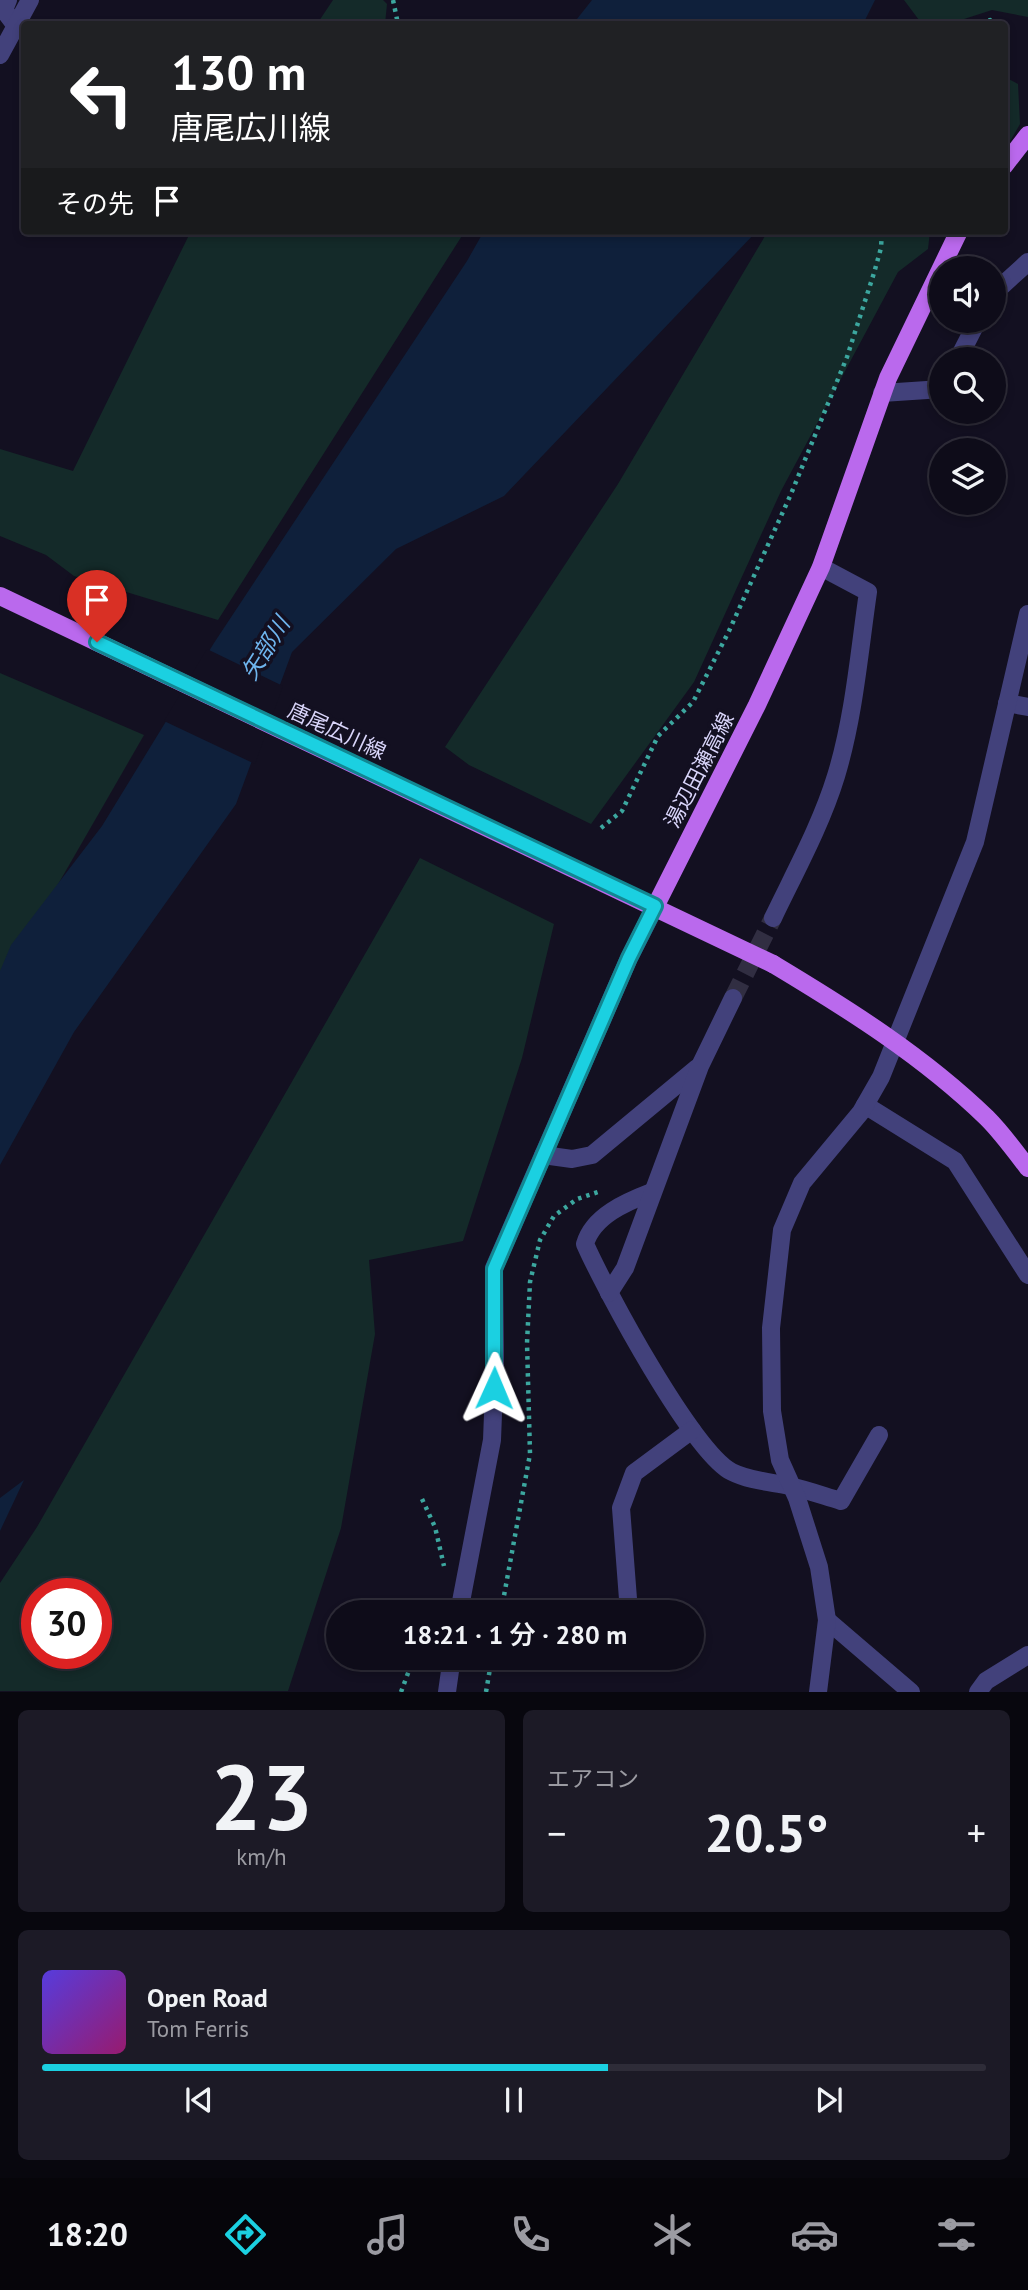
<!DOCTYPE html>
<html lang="ja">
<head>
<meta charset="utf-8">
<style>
  :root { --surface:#0e0c19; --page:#1c1a26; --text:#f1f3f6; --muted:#9b9ba2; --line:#2e2c38; --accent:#1bd0e1 }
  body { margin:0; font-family:"PT Sans","Noto Sans JP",sans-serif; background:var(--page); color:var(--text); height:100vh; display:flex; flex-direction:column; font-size:26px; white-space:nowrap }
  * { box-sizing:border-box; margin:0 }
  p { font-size:23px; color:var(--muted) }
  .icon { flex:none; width:38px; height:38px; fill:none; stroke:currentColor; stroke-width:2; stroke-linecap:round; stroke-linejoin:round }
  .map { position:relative; height:1692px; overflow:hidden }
  .drawer { display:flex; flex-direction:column; gap:18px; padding:18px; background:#08070e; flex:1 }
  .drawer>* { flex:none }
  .top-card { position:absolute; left:21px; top:21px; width:987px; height:214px; border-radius:7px; box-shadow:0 4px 10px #0003,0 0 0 2px var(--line); background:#202124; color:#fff; overflow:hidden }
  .buttons { position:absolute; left:929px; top:256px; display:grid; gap:14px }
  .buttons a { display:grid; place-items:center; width:77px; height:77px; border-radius:50%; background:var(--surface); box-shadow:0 4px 10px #0003,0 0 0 2px var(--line); font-size:35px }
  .speed { position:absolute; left:21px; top:1578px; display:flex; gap:14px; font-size:35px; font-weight:700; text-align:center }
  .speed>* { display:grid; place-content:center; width:91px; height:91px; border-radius:50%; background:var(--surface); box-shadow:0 4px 10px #0003,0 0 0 2px var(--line); line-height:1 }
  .speed .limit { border:10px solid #d22; background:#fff; color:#111 }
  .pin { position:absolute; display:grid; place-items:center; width:60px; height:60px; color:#fff; margin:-72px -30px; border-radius:50% 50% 50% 0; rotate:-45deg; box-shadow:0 0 7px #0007 }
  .pin .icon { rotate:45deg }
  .me { position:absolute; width:77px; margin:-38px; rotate:1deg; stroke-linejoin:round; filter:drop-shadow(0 0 5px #0008) }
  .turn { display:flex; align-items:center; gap:24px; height:147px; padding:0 35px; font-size:32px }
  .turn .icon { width:91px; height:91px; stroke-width:2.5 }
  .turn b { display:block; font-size:49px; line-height:60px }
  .then { display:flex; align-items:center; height:66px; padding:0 35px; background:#0003; gap:14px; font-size:26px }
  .big { font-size:52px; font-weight:600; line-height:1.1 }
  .drawer .tile { flex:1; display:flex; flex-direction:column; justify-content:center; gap:10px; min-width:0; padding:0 24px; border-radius:10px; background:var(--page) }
  .drawer .dial { align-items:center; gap:0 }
  .dial b { font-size:91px; line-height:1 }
  .song { display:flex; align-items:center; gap:21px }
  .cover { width:84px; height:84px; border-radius:10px; background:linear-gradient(135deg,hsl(250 70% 55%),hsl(320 70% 35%)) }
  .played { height:7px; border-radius:4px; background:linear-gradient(90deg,var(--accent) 60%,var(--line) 60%) }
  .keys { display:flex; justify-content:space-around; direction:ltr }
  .heat { display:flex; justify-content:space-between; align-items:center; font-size:38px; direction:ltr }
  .drawer .tiles { flex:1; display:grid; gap:18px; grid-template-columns:1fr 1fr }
  .tile:last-child { grid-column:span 2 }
  .trip { position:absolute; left:326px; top:1600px; width:378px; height:70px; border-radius:35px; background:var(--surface); box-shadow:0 4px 10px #0003,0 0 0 2px var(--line); font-weight:600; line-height:70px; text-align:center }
  .menu { display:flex; height:112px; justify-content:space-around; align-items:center; background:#06050a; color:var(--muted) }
  .menu .icon { width:49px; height:49px }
  .menu .current { color:var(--accent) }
  .menu b { font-size:32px; color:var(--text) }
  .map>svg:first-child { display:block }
  .green { fill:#142a29; fill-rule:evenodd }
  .water { fill:#0f203b }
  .pier { fill:#131021 }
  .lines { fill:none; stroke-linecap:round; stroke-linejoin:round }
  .minor-tunnel { stroke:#312e42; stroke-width:18; stroke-dasharray:18 9; stroke-linecap:butt }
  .path { stroke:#3ca79f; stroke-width:4.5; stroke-dasharray:3.5 5; stroke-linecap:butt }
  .minor { stroke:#42417b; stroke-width:18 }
  .major { stroke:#ba69ed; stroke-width:18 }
  .major-bridge { stroke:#ba69ed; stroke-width:18 }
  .route-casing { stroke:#128792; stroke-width:18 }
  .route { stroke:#1bd0e1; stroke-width:12 }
  .labels { text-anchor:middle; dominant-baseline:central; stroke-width:7; stroke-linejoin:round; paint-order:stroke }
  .street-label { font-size:21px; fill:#d9d5fa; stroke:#131021 }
  .water-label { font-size:23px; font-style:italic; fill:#6fb5ee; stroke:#131021 }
</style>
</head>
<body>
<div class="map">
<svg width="1028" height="1692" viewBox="0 0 1028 1692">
  <rect width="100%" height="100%" fill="#131021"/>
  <g class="green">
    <polygon points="333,0 383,0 387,4 385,24 317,24"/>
    <polygon points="904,0 1028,0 1028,17 992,10 961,20 919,20"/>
    <polygon points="1005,77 1018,84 1020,124 1005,150"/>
    <polygon points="191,231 465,231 218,620 74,576 46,555 0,536 0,449 73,471"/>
    <polygon points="768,231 930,231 928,249 898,272 781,491 694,682 591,824 469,765 445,747 618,484"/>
    <polygon points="0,673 144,735 0,985"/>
    <path d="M 420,858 L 554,924 L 522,1058 L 463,1241 L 369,1260 L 375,1334 L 341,1528 L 288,1691 L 0,1691 L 0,1583 L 37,1527 ZM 96,1594 L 96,1654 L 37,1654 L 37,1594 Z"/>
  </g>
  <g class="water">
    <polygon points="592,0 875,0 863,24 573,24"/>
    <polygon points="484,231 757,231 504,496 396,549 292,652 236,804 74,1032 0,1165 0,971 11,945 102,826 214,643 467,261"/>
    <polygon points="24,1480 0,1531 0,1532 0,1498"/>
  </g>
  <polygon class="pier" points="207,649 283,686 255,764 164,721"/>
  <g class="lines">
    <polyline class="minor-tunnel" points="733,998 773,918"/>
    <g class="path">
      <polyline points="393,0 398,24"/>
      <polyline points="981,24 990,20 992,24"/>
      <polyline points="601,828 622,811 658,736 693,702 729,631 791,494 847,357 874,273 881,248 882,231"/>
      <polyline points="422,1499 435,1527 444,1566"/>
      <polyline points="501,1612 530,1454 527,1343 530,1282 540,1240 554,1216 577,1199 598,1192"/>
      <polyline points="401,1692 414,1657"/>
      <polyline points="486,1692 492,1657"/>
    </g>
    <g class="minor">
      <polyline points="8,0 4,10 16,26"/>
      <polyline points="0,55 30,0"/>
      <polyline points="994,293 1028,262"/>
      <polyline points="958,359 978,320"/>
      <polyline points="882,393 942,389"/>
      <polyline points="1007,703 1028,707"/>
      <path d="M 773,918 C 795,872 821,825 836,776 C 854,717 859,654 868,592 L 821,567"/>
      <polyline points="865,1105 955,1161 1028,1275"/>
      <polyline points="543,1155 572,1159 592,1155 697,1068"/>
      <path d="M 652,1192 C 626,1202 593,1216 585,1244 C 605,1289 693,1453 732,1472 C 750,1481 771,1482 790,1486 C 807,1490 824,1496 841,1501 L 879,1435"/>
      <polyline points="609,1293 625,1268 700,1066 733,998"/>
      <polyline points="459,1612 492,1440 495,1362 494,1268 629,958 655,907"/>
      <polyline points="629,1612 621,1508 634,1473 692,1430"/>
      <polyline points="827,1620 911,1692"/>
      <polyline points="633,1657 633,1662"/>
      <polyline points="447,1692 452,1657"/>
      <polyline points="818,1692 827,1620 819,1567 797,1498 780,1460 772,1411 771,1328 782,1230 802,1183 861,1112 881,1077 975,842 1028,614"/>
      <polyline points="978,1692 986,1681 1028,1655"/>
    </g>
    <g class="major">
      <polyline points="1004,166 1028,135"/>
      <polyline points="0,596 773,964"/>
      <polyline points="655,907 757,705 821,567 888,378 959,231"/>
    </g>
    <path class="major-bridge" d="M 773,964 C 848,1009 923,1056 987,1118 C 1002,1133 1015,1151 1028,1168"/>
  </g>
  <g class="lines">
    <g class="route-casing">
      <polyline id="route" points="97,642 655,906 629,958 494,1269 494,1388"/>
    </g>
    <use href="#route" class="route"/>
  </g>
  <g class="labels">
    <g class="street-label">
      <text transform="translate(337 731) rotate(25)">唐尾広川線</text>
      <text transform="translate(699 770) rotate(-63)">湯辺田瀬高線</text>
    </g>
    <g class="water-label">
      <text transform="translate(265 648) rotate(-58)">矢部川</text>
    </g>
  </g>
</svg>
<div class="buttons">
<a><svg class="icon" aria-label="sound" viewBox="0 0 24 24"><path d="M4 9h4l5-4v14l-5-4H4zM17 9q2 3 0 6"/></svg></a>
<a><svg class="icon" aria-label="search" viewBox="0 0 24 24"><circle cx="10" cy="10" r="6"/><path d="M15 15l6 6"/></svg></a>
<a><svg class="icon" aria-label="layers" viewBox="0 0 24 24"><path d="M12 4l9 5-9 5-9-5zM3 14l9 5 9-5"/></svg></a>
</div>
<div class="speed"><div class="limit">30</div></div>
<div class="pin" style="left:97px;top:642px;background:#d93025"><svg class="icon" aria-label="arrive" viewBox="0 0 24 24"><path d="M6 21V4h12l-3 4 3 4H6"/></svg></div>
<svg class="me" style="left:494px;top:1388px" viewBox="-20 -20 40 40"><path d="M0-17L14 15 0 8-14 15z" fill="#1bd0e1" stroke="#fff" stroke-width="4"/></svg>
<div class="trip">18:21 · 1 分 · 280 m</div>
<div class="top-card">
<div class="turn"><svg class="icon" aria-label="left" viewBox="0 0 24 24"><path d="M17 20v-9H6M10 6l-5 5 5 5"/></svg><div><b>130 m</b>唐尾広川線</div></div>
<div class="then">その先<svg class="icon" aria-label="arrive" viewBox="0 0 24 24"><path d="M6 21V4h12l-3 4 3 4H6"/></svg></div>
</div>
</div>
<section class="drawer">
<div class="tiles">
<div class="tile dial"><b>23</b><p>km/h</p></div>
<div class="tile"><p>エアコン</p>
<div class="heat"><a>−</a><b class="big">20.5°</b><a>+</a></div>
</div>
<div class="tile">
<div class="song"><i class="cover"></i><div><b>Open Road</b><p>Tom Ferris</p></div></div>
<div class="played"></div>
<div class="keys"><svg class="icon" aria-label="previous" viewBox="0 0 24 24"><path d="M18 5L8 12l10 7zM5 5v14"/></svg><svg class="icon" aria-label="pause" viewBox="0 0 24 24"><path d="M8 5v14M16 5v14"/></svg><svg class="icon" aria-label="next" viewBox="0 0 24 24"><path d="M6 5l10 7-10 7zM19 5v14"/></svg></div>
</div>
</div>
</section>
<nav class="menu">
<b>18:20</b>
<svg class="icon current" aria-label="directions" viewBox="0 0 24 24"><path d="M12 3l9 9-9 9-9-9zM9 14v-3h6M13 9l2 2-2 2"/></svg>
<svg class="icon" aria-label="music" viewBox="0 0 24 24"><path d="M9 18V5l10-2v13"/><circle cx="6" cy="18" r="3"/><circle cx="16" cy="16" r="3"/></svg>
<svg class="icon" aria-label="phone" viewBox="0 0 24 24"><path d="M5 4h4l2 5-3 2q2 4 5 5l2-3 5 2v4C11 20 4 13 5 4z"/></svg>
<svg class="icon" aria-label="climate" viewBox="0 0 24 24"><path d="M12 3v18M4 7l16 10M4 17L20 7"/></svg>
<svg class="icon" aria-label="car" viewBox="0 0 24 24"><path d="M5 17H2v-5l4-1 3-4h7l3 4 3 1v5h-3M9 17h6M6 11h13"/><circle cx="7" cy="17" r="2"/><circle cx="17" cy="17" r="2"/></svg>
<svg class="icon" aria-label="filters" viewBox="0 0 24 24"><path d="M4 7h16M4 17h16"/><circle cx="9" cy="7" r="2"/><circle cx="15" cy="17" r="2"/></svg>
</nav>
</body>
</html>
